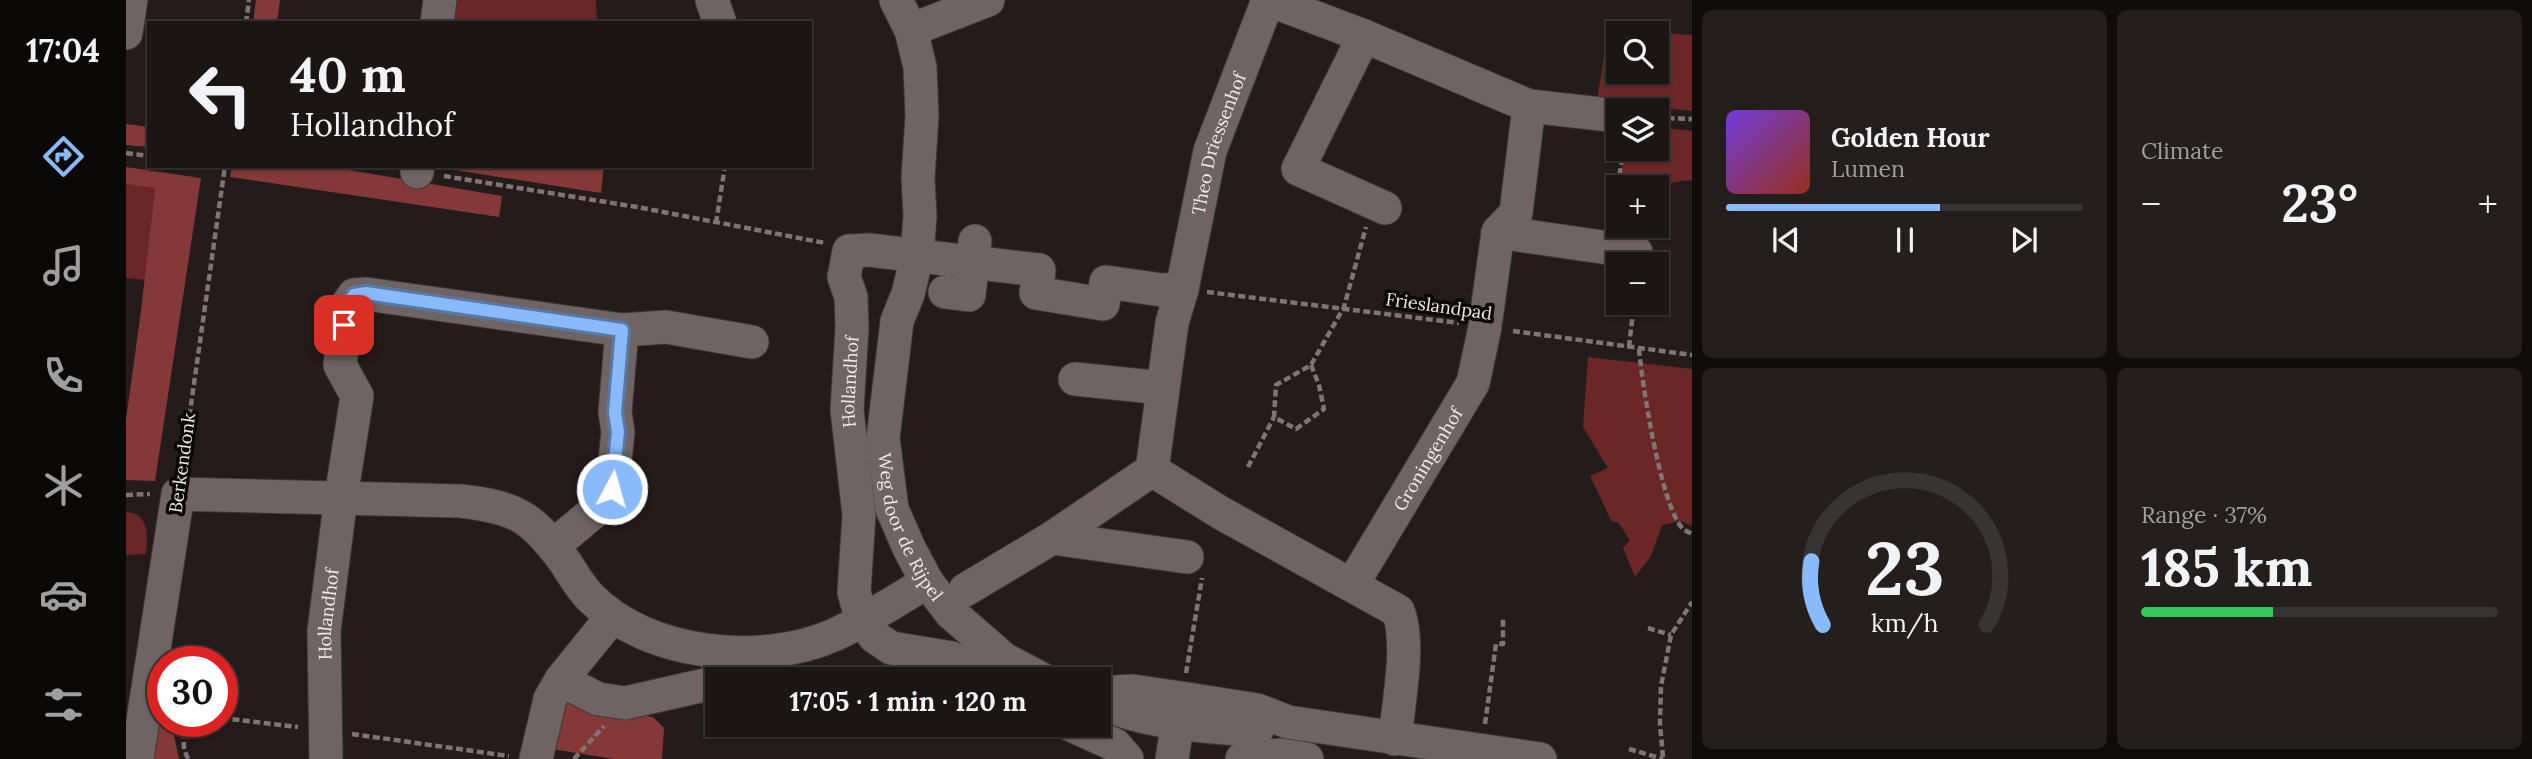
<!DOCTYPE html>
<html lang="en">
<head>
<meta charset="utf-8">
<style>
  :root { --surface:#1b1514; --page:#241e1d; --text:#f1f3f6; --muted:#a09fa0; --line:#393434; --accent:#88bafc }
  body { margin:0; font-family:Lora,serif; background:var(--page); color:var(--text); height:100vh; display:flex; flex-direction:column; font-size:26px; white-space:nowrap }
  * { box-sizing:border-box; margin:0 }
  p { font-size:23px; color:var(--muted) }
  .icon { flex:none; width:38px; height:38px; fill:none; stroke:currentColor; stroke-width:2; stroke-linecap:round; stroke-linejoin:round }
  .map { position:relative; flex:1; overflow:hidden }
  .details { display:flex; flex-direction:column; gap:10px; padding:10px; background:#0f0c0b; width:840px }
  .details>* { flex:none }
  .hud { position:absolute; left:21px; top:21px; width:665px; height:147px; border-radius:0px; box-shadow:0 2px 5px #0004,0 0 0 2px var(--line); background:#1b1514; color:var(--text); overflow:hidden }
  .fabs { position:absolute; left:1480px; top:21px; display:grid; gap:14px }
  .fabs a { display:grid; place-items:center; width:63px; height:63px; border-radius:0px; background:var(--surface); box-shadow:0 2px 5px #0004,0 0 0 2px var(--line); font-size:35px }
  .speed { position:absolute; left:21px; top:646px; display:flex; gap:14px; font-size:35px; font-weight:700; text-align:center }
  .speed>* { display:grid; place-content:center; width:91px; height:91px; border-radius:50%; background:var(--surface); box-shadow:0 2px 5px #0004,0 0 0 2px var(--line); line-height:1 }
  .speed .limit { border:10px solid #d22; background:#fff; color:#111 }
  .pin { position:absolute; display:grid; place-items:center; width:60px; height:60px; color:#fff; margin:-30px; border-radius:14px; box-shadow:0 4px 10px #0006 }
  .me { position:absolute; width:77px; margin:-38px; rotate:6deg; stroke-linejoin:round; filter:drop-shadow(0 0 5px #0008) }
  .turn { display:flex; align-items:center; gap:24px; height:147px; padding:0 28px; font-size:32px }
  .turn .icon { width:91px; height:91px; stroke-width:2.5 }
  .turn b { display:block; font-size:49px; line-height:60px }
  .big { font-size:52px; font-weight:700; line-height:1.1 }
  .details .card { flex:1; display:flex; flex-direction:column; justify-content:center; gap:10px; min-width:0; padding:0 24px; border-radius:10px; background:var(--page) }
  .details .dial { align-items:center; gap:0 }
  .dial svg { height:182px; overflow:visible; fill:none; stroke:var(--line); stroke-width:7; stroke-linecap:round; text-anchor:middle }
  .dial text { fill:var(--text); stroke:none }
  .song { display:flex; align-items:center; gap:21px }
  .cover { width:84px; height:84px; border-radius:10px; background:linear-gradient(135deg,hsl(260 70% 55%),hsl(10 70% 35%)) }
  .played { height:7px; border-radius:4px; background:linear-gradient(90deg,var(--accent) 60%,var(--line) 60%) }
  .keys { display:flex; justify-content:space-around; direction:ltr }
  .heat { display:flex; justify-content:space-between; align-items:center; font-size:38px; direction:ltr }
  .charge { height:10px; border-radius:5px; background:linear-gradient(90deg,#34c759 37%,var(--line) 0) }
  .details .tiles { flex:1; display:grid; gap:10px; grid-template-columns:repeat(2,1fr) }
  .trip { position:absolute; left:579px; top:667px; width:406px; height:70px; border-radius:0px; background:var(--surface); box-shadow:0 2px 5px #0004,0 0 0 2px var(--line); font-weight:700; line-height:70px; text-align:center }
  main { display:flex; flex:1; min-height:0 }
  .menu { display:flex; flex-direction:column; width:126px; justify-content:space-around; align-items:center; background:#0b0808; color:var(--muted) }
  .menu .icon { width:49px; height:49px }
  .menu .on { color:var(--accent) }
  .menu b { font-size:32px; color:var(--text) }
  .map>svg:first-child { display:block }
  .green { fill:#6b2626 }
  .forest { fill:#843938 }
  .lines { fill:none; stroke-linecap:round; stroke-linejoin:round }
  .minor-casing { stroke:#3f3838; stroke-width:35 }
  .path { stroke:#7d7675; stroke-width:4.5; stroke-dasharray:7 3.5; stroke-linecap:butt }
  .minor { stroke:#6f6463; stroke-width:33 }
  .route-casing { stroke:#5879a4; stroke-width:18 }
  .route { stroke:#88bafc; stroke-width:12 }
  .labels { text-anchor:middle; dominant-baseline:central; stroke-width:7; stroke-linejoin:round; paint-order:stroke }
  .street-label { font-size:18px; fill:#efe9e8; stroke:#0b0707 }
</style>
</head>
<body>
<main>
<nav class="menu">
<b>17:04</b>
<svg class="icon on" aria-label="directions" viewBox="0 0 24 24"><path d="M12 3l9 9-9 9-9-9zM9 14v-3h6M13 9l2 2-2 2"/></svg>
<svg class="icon" aria-label="music" viewBox="0 0 24 24"><path d="M9 18V5l10-2v13"/><circle cx="6" cy="18" r="3"/><circle cx="16" cy="16" r="3"/></svg>
<svg class="icon" aria-label="phone" viewBox="0 0 24 24"><path d="M5 4h4l2 5-3 2q2 4 5 5l2-3 5 2v4C11 20 4 13 5 4z"/></svg>
<svg class="icon" aria-label="climate" viewBox="0 0 24 24"><path d="M12 3v18M4 7l16 10M4 17L20 7"/></svg>
<svg class="icon" aria-label="car" viewBox="0 0 24 24"><path d="M5 17H2v-5l4-1 3-4h7l3 4 3 1v5h-3M9 17h6M6 11h13"/><circle cx="7" cy="17" r="2"/><circle cx="17" cy="17" r="2"/></svg>
<svg class="icon" aria-label="filters" viewBox="0 0 24 24"><path d="M4 7h16M4 17h16"/><circle cx="9" cy="7" r="2"/><circle cx="15" cy="17" r="2"/></svg>
</nav>
<div class="map">
<svg width="1566" height="759" viewBox="0 0 1566 759">
  <rect width="100%" height="100%" fill="#241c1b"/>
  <g class="green">
    <polygon points="317,0 470,0 471,23 326,23"/>
    <polygon points="1535,33 1566,35 1566,111 1471,101 1479,48 1493,50 1493,72 1531,72"/>
    <path d="M 1531,127 L 1566,131 L 1566,181 C 1554,179 1544,185 1532,185 C 1518,186 1507,179 1495,173 L 1497,149 L 1531,149 Z"/>
    <polygon points="0,184 29,187 19,280 0,278"/>
    <polygon points="1462,357 1566,369 1566,526 1555,521 1536,525 1525,556 1509,577 1497,548 1504,540 1492,522 1486,522 1464,476 1482,468 1457,427"/>
    <path d="M 0,512 C 23,513 22,536 20,554 L 0,555 Z"/>
  </g>
  <g class="forest">
    <polygon points="130,0 154,0 151,23 127,23"/>
    <polygon points="0,124 23,127 23,147 0,145"/>
    <polygon points="106,166 199,166 376,196 373,217 104,177"/>
    <polygon points="304,166 478,166 475,193"/>
    <polygon points="0,167 75,178 29,481 0,480 0,420 15,311 29,188 0,184"/>
    <polygon points="434,699 527,717 538,728 536,759 488,759 419,748"/>
    <polygon points="35,717 37,721 45,721 53,759 22,759 25,740"/>
  </g>
  <g class="lines">
    <g class="minor-casing">
      <g id="minor">
        <polyline points="586,0 594,23"/>
        <path id="s1" d="M 770,0 L 785,30 L 794,67 L 796,116 L 792,178 L 794,216 L 791,256 L 782,294 L 771,321 L 757,438 L 766,509 L 783,548 L 801,582 L 825,613 L 878,659 L 916,679"/>
        <polyline points="1143,0 1238,36 1403,106 1493,116"/>
        <polyline points="311,23 314,0"/>
        <polyline points="785,30 862,0"/>
        <polyline points="0,33 5,0"/>
        <polyline points="1238,36 1172,169 1259,208"/>
        <polyline points="1403,106 1390,213 1372,232 1510,252"/>
        <polyline points="291,172 292,166"/>
        <polyline points="819,292 843,295 849,241"/>
        <polyline points="1360,319 1372,232"/>
        <polyline points="496,330 540,327 626,342"/>
        <polyline points="949,379 1037,388"/>
        <path d="M 1026,470 L 1095,513 L 1272,611 C 1285,642 1272,705 1269,739"/>
        <polyline points="926,538 1061,557"/>
        <path id="s2" d="M 1226,585 L 1347,383 L 1359,327"/>
        <path id="s3" d="M 839,590 L 926,538 L 1026,470 L 1046,323 L 1056,289 L 1084,151 L 1142,0"/>
        <path id="s4" d="M 854,679 L 826,658 L 765,648 L 749,637 L 736,621 L 728,592 L 733,515 L 721,410 L 726,328 L 725,297 L 718,277 L 723,251 L 743,250 L 913,270 L 910,293 L 977,304 L 980,282 L 1036,290 L 1056,289"/>
        <polyline points="435,680 472,699 499,703 592,682"/>
        <polyline points="973,693 1006,691 1055,698 1131,710 1162,722 1414,759"/>
        <path d="M 973,701 C 1010,722 1087,728 1131,730"/>
        <polyline points="943,724 989,745 1001,759"/>
        <path d="M 11,759 L 52,494 L 334,501 C 389,507 406,516 439,562 C 447,574 454,587 464,597 C 521,656 635,667 708,635 C 741,620 771,600 801,582"/>
        <path id="s5" d="M 200,759 L 198,631 L 215,497 L 231,396 L 214,365 L 221,305 L 228,295 L 240,294 L 496,330 L 489,412 L 492,432 L 486,489 L 476,505 L 427,546"/>
        <polyline points="410,759 424,699 435,680 486,617"/>
        <polyline points="1046,759 1055,701"/>
        <polyline points="1116,759 1155,755 1181,759"/>
      </g>
    </g>
    <g class="path">
      <polyline points="120,23 123,0"/>
      <polyline points="1531,118 1566,119"/>
      <polyline points="0,153 23,156"/>
      <polyline points="250,166 265,168"/>
      <polyline points="318,176 511,207 699,243"/>
      <polyline points="1493,194 1491,194 1497,149"/>
      <polyline points="590,223 599,166"/>
      <polyline points="1081,292 1333,323"/>
      <polyline points="1387,331 1566,355"/>
      <polyline points="1503,347 1508,303"/>
      <path d="M 1513,349 C 1516,383 1535,507 1557,529 C 1559,531 1563,532 1566,534"/>
      <polyline points="1185,365 1193,385 1198,409 1170,429 1148,417 1150,385 1185,365 1218,307 1240,227"/>
      <polyline points="1122,467 1148,417"/>
      <polyline points="56,468 99,166"/>
      <polyline points="0,495 24,494"/>
      <polyline points="1522,628 1545,635"/>
      <polyline points="1060,673 1076,578"/>
      <polyline points="96,718 172,727"/>
      <polyline points="57,721 58,749 62,759"/>
      <polyline points="1359,724 1370,644 1377,644 1377,617"/>
      <polyline points="226,734 383,756"/>
      <polyline points="1503,749 1537,759"/>
      <polyline points="1537,757 1534,724 1535,686 1545,635 1566,602"/>
      <polyline points="448,759 478,726"/>
    </g>
    <use href="#minor" class="minor"/>
  </g>
  <g class="lines">
    <g class="route-casing">
      <polyline id="route" points="218,325 221,305 228,295 240,293 496,330 489,412 492,432 486,489"/>
    </g>
    <use href="#route" class="route"/>
  </g>
  <g class="labels">
    <g class="street-label">
      <text stroke="none"><textPath href="#s3" startOffset="556">Theo Driessenhof</textPath></text>
      <text transform="translate(1313 306) rotate(8)">Frieslandpad</text>
      <text stroke="none"><textPath href="#s4" startOffset="378">Hollandhof</textPath></text>
      <text stroke="none"><textPath href="#s2" startOffset="147">Groningenhof</textPath></text>
      <text transform="translate(56 463) rotate(-82)">Berkendonk</text>
      <text stroke="none"><textPath href="#s1" startOffset="541">Weg door de Rijpel</textPath></text>
      <text stroke="none"><textPath href="#s5" startOffset="145">Hollandhof</textPath></text>
    </g>
  </g>
</svg>
<div class="fabs">
<a><svg class="icon" aria-label="search" viewBox="0 0 24 24"><circle cx="10" cy="10" r="6"/><path d="M15 15l6 6"/></svg></a>
<a><svg class="icon" aria-label="layers" viewBox="0 0 24 24"><path d="M12 4l9 5-9 5-9-5zM3 14l9 5 9-5"/></svg></a>
<a>+</a>
<a>−</a>
</div>
<div class="speed"><div class="limit">30</div></div>
<div class="pin" style="left:218px;top:325px;background:#d93025"><svg class="icon" aria-label="arrive" viewBox="0 0 24 24"><path d="M6 21V4h12l-3 4 3 4H6"/></svg></div>
<svg class="me" style="left:486px;top:489px" viewBox="-20 -20 40 40"><circle r="17" fill="#88bafc" stroke="#fff" stroke-width="3"/><path d="M0-11L8 9 0 5-8 9z" fill="#fff"/></svg>
<div class="trip">17:05 · 1 min · 120 m</div>
<div class="hud">
<div class="turn"><svg class="icon" aria-label="left" viewBox="0 0 24 24"><path d="M17 20v-9H6M10 6l-5 5 5 5"/></svg><div><b>40 m</b>Hollandhof</div></div>
</div>
</div>
<section class="details">
<div class="tiles">
<div class="card">
<div class="song"><i class="cover"></i><div><b>Golden Hour</b><p>Lumen</p></div></div>
<div class="played"></div>
<div class="keys"><svg class="icon" aria-label="previous" viewBox="0 0 24 24"><path d="M18 5L8 12l10 7zM5 5v14"/></svg><svg class="icon" aria-label="pause" viewBox="0 0 24 24"><path d="M8 5v14M16 5v14"/></svg><svg class="icon" aria-label="next" viewBox="0 0 24 24"><path d="M6 5l10 7-10 7zM19 5v14"/></svg></div>
</div>
<div class="card"><p>Climate</p>
<div class="heat"><a>−</a><b class="big">23°</b><a>+</a></div>
</div>
<div class="card dial"><svg viewBox="0 0 100 80">
<path d="M14 69A42 42 0 1 1 86 69"/>
<path d="M14 69A42 42 0 0 1 9 41" stroke="#88bafc"/>
<text x="50" y="56" font-size="32" font-weight="700">23</text>
<text x="50" y="72" font-size="11">km/h</text>
</svg></div>
<div class="card"><p>Range · 37%</p><b class="big">185 km</b><div class="charge"></div></div>
</div>
</section>
</main>
</body>
</html>
